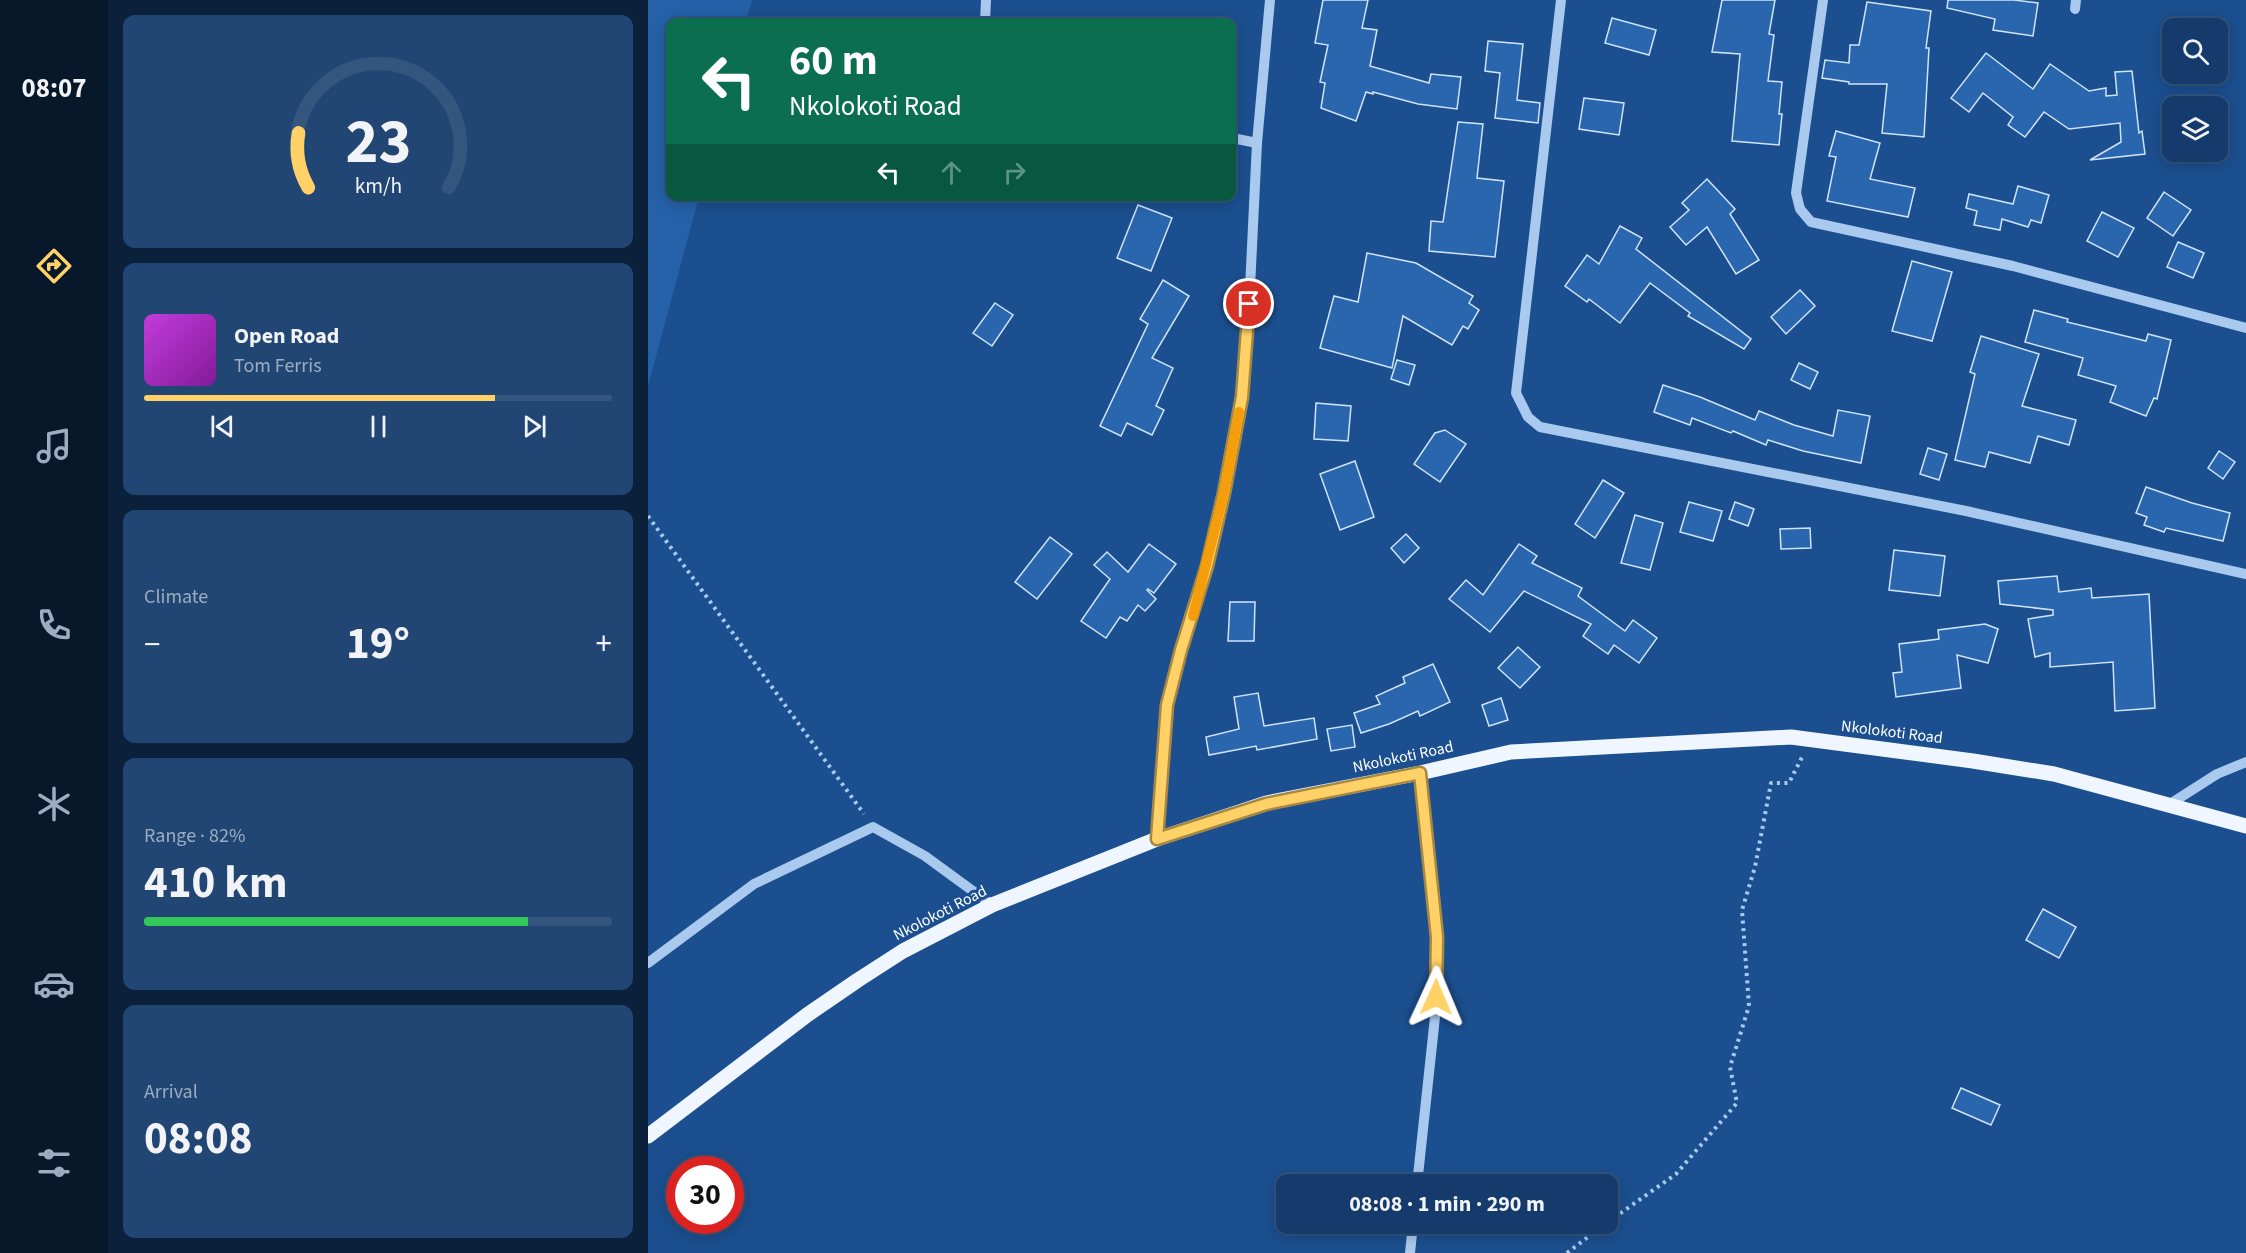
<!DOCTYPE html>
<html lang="en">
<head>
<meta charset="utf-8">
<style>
  :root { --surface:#143b6b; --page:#214673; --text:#f1f3f6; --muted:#9dadc1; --line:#33557e; --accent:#ffd166 }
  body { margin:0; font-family:"Source Sans 3",sans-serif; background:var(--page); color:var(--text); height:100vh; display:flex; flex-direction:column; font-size:22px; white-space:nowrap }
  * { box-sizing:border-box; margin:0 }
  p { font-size:20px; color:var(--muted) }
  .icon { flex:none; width:33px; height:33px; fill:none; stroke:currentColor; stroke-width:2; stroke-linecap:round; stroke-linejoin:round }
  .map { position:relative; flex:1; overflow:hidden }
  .side { display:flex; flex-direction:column; gap:15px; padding:15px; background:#0b203b; width:540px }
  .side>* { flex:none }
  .banner { position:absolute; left:18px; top:18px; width:570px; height:183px; border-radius:12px; box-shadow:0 3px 15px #0003,0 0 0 2px var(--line); background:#0b6e4f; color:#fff; overflow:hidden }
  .fabs { position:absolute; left:1514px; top:18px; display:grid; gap:12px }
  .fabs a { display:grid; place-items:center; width:66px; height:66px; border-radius:12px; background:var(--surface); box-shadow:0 3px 15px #0003,0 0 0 2px var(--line); font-size:30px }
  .speed { position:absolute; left:18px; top:1156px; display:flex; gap:12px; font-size:30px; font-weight:700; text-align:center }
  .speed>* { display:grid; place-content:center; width:78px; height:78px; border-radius:50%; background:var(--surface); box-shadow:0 3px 15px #0003,0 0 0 2px var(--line); line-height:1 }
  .speed .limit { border:9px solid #d22; background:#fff; color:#111 }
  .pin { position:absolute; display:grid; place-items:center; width:51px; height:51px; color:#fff; margin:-26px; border:3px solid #fff; border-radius:50%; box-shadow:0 2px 6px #0007 }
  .me { position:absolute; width:66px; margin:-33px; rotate:1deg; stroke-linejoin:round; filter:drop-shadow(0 0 4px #0008) }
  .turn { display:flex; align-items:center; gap:21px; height:126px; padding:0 24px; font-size:27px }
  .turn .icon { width:78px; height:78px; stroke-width:2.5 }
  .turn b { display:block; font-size:42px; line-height:51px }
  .lanes { display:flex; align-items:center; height:57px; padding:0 24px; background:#0003; justify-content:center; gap:30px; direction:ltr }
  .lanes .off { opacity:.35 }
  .big { font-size:45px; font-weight:700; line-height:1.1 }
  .side .tile { flex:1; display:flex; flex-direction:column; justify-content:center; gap:9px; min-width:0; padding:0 21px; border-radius:12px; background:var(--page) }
  .side .dial { align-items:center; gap:0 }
  .dial svg { height:156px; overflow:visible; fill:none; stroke:var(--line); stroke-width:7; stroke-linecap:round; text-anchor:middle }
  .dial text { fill:var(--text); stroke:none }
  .song { display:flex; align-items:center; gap:18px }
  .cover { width:72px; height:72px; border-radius:9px; background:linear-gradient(135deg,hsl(290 70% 55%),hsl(290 70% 35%)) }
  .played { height:6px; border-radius:3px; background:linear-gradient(90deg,var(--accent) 75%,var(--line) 75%) }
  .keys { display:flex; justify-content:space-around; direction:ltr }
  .heat { display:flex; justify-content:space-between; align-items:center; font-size:33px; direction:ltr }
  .charge { height:9px; border-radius:4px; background:linear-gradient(90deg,#34c759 82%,var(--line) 0) }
  .trip { position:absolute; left:628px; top:1174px; width:342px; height:60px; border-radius:12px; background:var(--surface); box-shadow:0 3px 15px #0003,0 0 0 2px var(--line); font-weight:700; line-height:60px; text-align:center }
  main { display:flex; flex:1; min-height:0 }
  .tab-bar { display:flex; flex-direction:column; width:108px; justify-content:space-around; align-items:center; background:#08182b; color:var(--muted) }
  .tab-bar .icon { width:42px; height:42px }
  .tab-bar .current { color:var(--accent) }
  .tab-bar b { font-size:27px; color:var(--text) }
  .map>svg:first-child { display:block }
  .green { fill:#2461a8 }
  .building { fill:#2a66ad; stroke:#cfe3fa; stroke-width:1.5 }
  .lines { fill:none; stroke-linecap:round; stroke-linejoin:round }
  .path { stroke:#a9c9ee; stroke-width:4; stroke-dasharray:3 4.5; stroke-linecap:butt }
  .minor { stroke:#a9c9ee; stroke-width:10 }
  .major { stroke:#f0f6ff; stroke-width:15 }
  .route-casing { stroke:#a68842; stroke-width:15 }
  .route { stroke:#ffd166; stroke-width:10 }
  .slow { stroke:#f59e0b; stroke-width:10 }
  .labels { text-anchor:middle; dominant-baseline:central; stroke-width:6; stroke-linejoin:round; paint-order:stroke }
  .street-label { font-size:16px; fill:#fff; stroke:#1b4f8f }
</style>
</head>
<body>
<main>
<nav class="tab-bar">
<b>08:07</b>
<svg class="icon current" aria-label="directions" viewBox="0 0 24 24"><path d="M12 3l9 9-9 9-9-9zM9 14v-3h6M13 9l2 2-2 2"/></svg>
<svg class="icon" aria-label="music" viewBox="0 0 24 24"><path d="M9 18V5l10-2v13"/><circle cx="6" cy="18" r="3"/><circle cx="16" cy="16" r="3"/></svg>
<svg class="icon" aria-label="phone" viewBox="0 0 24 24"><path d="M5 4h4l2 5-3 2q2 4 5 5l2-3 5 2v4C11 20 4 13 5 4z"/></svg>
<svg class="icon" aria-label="climate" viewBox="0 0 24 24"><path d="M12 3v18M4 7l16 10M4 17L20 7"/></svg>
<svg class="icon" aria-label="car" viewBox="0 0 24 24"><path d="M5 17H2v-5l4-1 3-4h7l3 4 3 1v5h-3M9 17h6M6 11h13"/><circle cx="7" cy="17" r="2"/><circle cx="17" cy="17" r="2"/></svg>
<svg class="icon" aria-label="filters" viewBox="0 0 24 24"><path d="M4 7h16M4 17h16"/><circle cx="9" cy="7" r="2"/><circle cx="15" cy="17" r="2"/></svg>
</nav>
<section class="side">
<div class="tile dial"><svg viewBox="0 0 100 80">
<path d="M14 69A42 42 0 1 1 86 69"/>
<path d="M14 69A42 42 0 0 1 9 41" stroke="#ffd166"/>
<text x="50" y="56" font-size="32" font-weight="700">23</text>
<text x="50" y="72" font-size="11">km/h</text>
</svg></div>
<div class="tile">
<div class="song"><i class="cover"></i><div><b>Open Road</b><p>Tom Ferris</p></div></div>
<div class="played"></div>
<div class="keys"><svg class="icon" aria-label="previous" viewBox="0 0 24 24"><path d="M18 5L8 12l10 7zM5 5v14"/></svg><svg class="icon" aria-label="pause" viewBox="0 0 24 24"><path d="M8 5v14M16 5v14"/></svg><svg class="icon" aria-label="next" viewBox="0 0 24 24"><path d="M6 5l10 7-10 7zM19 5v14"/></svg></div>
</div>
<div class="tile"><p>Climate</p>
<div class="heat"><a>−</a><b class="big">19°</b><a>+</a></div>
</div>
<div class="tile"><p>Range · 82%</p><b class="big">410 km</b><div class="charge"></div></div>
<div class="tile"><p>Arrival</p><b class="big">08:08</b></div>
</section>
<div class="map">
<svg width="1598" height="1253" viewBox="0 0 1598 1253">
  <rect width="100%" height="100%" fill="#1b4f8f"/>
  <polygon class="green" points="0,0 104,0 98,22 22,22 22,196 51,197 0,386"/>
  <g class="building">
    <polygon points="675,0 720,0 714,28 729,30 722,66 781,83 783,74 813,77 809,109 770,104 725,92 725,94 718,92 708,121 673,108 677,83 672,82 680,45 667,43"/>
    <polygon points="1074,0 1127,0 1121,34 1126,35 1120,81 1134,82 1131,114 1134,114 1131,145 1084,141 1092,54 1064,52"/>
    <polygon points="1300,0 1366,0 1390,3 1385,36 1345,30 1347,19 1299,8"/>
    <polygon points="1219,2 1283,11 1278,48 1281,48 1276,137 1234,133 1239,84 1201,84 1201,82 1174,78 1177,60 1201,63 1202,45 1211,45"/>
    <polygon points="964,18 1008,30 1001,55 957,43"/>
    <polygon points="840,41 875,44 869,100 892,103 890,123 847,118 852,73 837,71"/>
    <polygon points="1338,53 1385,89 1402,64 1441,91 1458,88 1458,96 1469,95 1467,72 1484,71 1491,133 1494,131 1497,154 1442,160 1473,142 1472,123 1421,129 1396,112 1377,137 1360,125 1365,117 1335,93 1321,112 1303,98"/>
    <polygon points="936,98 976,103 971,135 931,129"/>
    <polygon points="810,122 835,124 829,178 856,181 847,257 781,251 783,221 795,222"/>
    <polygon points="1188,131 1232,143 1222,179 1267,188 1260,217 1179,201 1188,157 1181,156"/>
    <polygon points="1059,179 1087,209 1082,214 1111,260 1088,274 1059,227 1038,245 1022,227 1041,210 1034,203"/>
    <polygon points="1370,186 1401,195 1393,223 1383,220 1380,227 1354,219 1352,230 1326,225 1329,211 1318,208 1321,194 1365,204"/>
    <polygon points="1516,192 1543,210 1525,236 1499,218"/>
    <polygon points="490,205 524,218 503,271 469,258"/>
    <polygon points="1454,212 1486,228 1470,257 1439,241"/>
    <polygon points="972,226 994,238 988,249 1103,339 1096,349 1040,316 1042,313 1002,283 972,323 941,299 939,302 917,286 939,255 951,264"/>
    <polygon points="1530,242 1556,253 1545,278 1519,267"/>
    <polygon points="719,253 768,263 825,296 821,303 831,310 820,329 815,326 804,345 755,316 744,368 672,348 686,296 710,302"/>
    <polygon points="1264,261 1304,272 1284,341 1244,331"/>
    <polygon points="515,280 541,296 504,358 525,368 508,406 516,410 504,435 479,423 473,436 452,426 500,324 492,319"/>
    <polygon points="1152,290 1167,306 1138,334 1123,317"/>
    <polygon points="347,303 365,315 344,346 325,333"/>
    <polygon points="1386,310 1420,319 1419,322 1498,341 1500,334 1523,340 1509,399 1506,398 1498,416 1462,402 1468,386 1430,375 1435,358 1377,342"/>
    <polygon points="1333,336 1391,354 1374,406 1428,420 1421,445 1390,436 1382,463 1341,452 1337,467 1307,460 1327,374 1322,372"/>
    <polygon points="749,360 767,365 761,385 743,379"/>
    <polygon points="1151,363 1170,372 1162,389 1143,380"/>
    <polygon points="1015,385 1052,397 1107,420 1111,411 1146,425 1185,436 1190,410 1222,416 1213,463 1155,451 1120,440 1118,445 1085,431 1083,433 1044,418 1042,425 1006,412"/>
    <polygon points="668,403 703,406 700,441 666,439"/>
    <polygon points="797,430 818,444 792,482 766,464 787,433"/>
    <polygon points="1280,448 1299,454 1291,480 1272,474"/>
    <polygon points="1571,451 1587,462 1575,479 1560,468"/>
    <polygon points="707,461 726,517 692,530 672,474"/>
    <polygon points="955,480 976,493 947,538 927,524"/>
    <polygon points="1498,487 1544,503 1582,513 1575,541 1518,528 1516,532 1496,525 1499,517 1488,513"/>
    <polygon points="1041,502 1074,511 1065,541 1032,532"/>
    <polygon points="1087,502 1106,509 1100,526 1081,519"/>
    <polygon points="987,515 1015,523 1002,570 973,563"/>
    <polygon points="1162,528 1163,548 1133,549 1132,529"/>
    <polygon points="758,534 771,548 756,563 743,548"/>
    <polygon points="402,537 424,554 389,599 367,582"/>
    <polygon points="501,544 528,564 506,593 500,589 499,590 508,599 497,611 490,605 479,621 472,617 458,638 433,621 462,579 446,565 459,552 480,572"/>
    <polygon points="871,544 889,556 884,563 934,588 930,596 977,631 985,620 1009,638 991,663 966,645 960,654 935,636 943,624 876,591 842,632 801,599 818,580 835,595"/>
    <polygon points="1246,550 1297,556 1292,596 1241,590"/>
    <polygon points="1409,576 1411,592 1443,588 1444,598 1501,594 1507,708 1467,711 1465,662 1402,667 1402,653 1387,657 1380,619 1405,615 1405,610 1352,604 1350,581"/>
    <polygon points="582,602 607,602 606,641 580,641"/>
    <polygon points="1337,624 1350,629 1340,663 1309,655 1313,688 1248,697 1245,673 1254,672 1251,644 1291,639 1290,630"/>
    <polygon points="870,647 892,667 872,688 850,668"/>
    <polygon points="785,664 802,702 772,716 770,711 741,724 713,733 706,713 732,704 728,696 757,683 755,677"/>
    <polygon points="610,693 616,726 666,718 669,739 609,750 608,746 561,755 558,737 591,729 586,697"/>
    <polygon points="853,698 860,720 841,726 834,705"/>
    <polygon points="704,725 707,747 683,751 679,729"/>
    <polygon points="1395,909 1428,927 1411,958 1378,940"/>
    <polygon points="1313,1088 1352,1105 1343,1125 1304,1108"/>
  </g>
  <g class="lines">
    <g class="path">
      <polyline points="0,516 216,814"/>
      <polyline points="960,1222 1028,1174 1089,1103 1082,1067 1101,1006 1094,910 1107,867 1123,783 1141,783 1154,757"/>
      <polyline points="919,1253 957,1224"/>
    </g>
    <g class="minor">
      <polyline points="913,0 868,393 880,417 892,427 1318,511 1598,574"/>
      <polyline points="1175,0 1148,193 1152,209 1163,222 1365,266 1598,328"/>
      <polyline points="1427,9 1428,0"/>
      <polyline points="337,22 338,0"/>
      <polyline points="584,138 609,143"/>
      <polyline points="1522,804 1569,774 1598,762"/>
      <polyline points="509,839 519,705 533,650 559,566 576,493 594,397 599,350 609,143 622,0"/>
      <polyline points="0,963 106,884 225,827 277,856 344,905"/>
      <polyline points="769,1185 787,1017 789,937 772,773"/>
      <polyline points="762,1253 765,1224"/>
    </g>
    <polyline class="major" points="0,1136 159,1015 210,980 255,951 344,905 509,839 618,803 772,773 863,752 1143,737 1325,761 1406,774 1598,826"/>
  </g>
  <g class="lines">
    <g class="route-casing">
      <polyline id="route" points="601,304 594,397 576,493 559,566 533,650 519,705 509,839 618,804 772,773 789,937 788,997"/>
    </g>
    <use href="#route" class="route"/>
    <polyline class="slow" points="545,616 576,493 591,412"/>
  </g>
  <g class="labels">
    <g class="street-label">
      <text transform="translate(1244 732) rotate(7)">Nkolokoti Road</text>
      <text transform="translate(755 757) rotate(-12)">Nkolokoti Road</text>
      <text transform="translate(292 913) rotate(-27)">Nkolokoti Road</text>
    </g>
  </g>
</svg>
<div class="fabs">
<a><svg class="icon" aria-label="search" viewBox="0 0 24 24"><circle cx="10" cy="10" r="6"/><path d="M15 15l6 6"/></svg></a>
<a><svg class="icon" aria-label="layers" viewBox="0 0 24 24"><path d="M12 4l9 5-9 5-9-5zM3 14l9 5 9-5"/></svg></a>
</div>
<div class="speed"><div class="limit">30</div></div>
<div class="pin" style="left:601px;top:304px;background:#d93025"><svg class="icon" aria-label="arrive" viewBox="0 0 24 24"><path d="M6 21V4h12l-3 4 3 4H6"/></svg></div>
<svg class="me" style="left:788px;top:997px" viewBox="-20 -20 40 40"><path d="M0-17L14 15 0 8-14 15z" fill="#ffd166" stroke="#fff" stroke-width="4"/></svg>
<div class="trip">08:08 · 1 min · 290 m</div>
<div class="banner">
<div class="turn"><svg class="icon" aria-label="left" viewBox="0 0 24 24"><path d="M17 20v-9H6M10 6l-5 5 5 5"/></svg><div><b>60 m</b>Nkolokoti Road</div></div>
<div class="lanes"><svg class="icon" aria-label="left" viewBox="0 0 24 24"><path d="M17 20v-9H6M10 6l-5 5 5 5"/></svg><svg class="icon off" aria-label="ahead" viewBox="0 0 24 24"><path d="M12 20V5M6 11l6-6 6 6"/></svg><svg class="icon off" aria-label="right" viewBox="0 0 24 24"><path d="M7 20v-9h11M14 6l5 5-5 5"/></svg></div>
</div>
</div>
</main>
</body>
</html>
